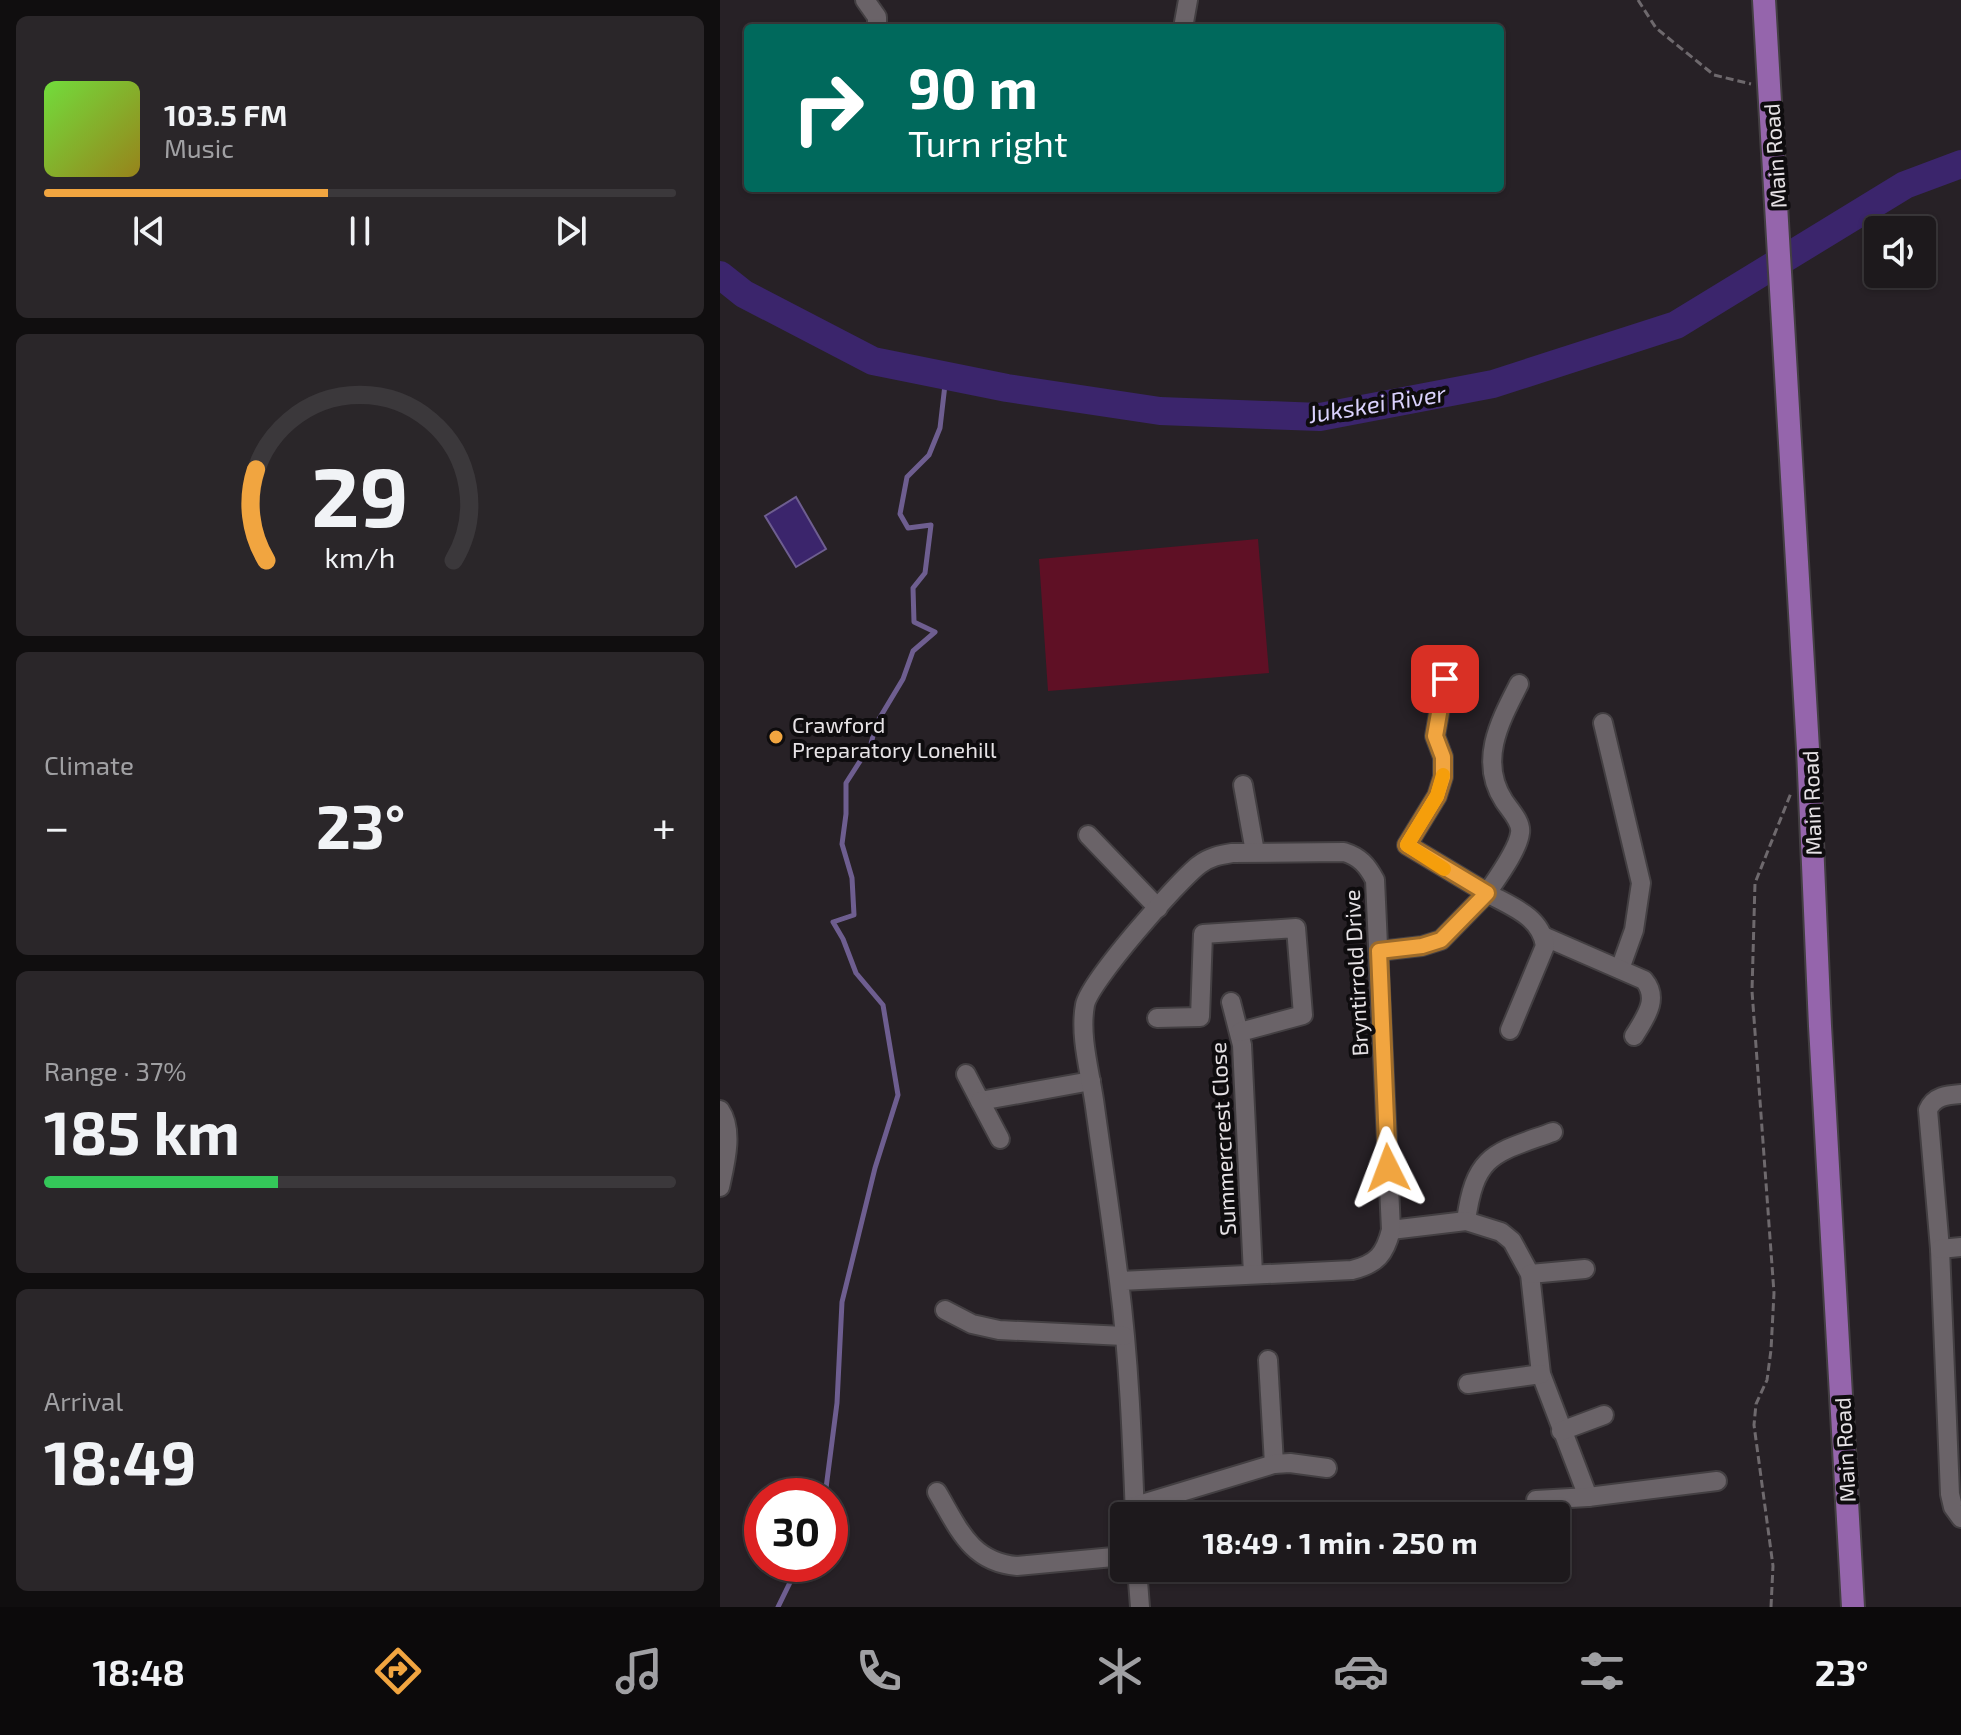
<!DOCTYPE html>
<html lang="en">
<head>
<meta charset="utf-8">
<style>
  :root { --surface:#1d191c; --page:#2a2629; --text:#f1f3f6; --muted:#a0a0a3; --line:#3b383b; --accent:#f1a540 }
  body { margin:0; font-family:"Exo 2",sans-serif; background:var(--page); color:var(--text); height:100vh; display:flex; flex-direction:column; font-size:30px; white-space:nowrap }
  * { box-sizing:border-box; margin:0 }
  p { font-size:26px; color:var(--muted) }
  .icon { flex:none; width:44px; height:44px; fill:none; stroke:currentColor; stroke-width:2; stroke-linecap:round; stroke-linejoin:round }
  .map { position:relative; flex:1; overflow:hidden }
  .details { display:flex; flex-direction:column; gap:16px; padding:16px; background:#100e0f; width:720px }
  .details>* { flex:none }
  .banner { position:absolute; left:24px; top:24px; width:760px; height:168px; border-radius:8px; box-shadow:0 2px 6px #0004,0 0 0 2px var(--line); background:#00695c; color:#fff; overflow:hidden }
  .fabs { position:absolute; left:1144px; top:216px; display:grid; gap:16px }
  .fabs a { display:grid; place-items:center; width:72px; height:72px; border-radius:8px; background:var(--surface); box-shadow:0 2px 6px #0004,0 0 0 2px var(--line); font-size:40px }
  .speed { position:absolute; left:24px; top:1478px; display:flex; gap:16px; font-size:40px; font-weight:700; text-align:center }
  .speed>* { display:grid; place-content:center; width:104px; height:104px; border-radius:50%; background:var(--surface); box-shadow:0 2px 6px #0004,0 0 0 2px var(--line); line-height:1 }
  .speed .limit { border:12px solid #d22; background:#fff; color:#111 }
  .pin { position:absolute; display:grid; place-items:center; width:68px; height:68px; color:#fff; margin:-34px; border-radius:16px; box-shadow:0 4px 12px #0006 }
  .me { position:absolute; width:88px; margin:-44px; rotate:357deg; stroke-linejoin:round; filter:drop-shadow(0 0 6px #0008) }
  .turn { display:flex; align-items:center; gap:28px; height:168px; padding:0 32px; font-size:36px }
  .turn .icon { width:104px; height:104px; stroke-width:2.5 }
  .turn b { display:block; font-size:56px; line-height:68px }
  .big { font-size:60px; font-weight:700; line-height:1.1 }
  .details .tile { flex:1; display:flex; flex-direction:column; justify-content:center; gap:12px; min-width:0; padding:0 28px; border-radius:12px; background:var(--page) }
  .details .dial { align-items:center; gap:0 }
  .dial svg { height:208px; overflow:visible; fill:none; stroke:var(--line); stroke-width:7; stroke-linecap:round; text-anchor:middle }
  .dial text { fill:var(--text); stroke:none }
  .song { display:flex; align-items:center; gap:24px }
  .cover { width:96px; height:96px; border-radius:12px; background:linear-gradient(135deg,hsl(100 70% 55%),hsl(50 70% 35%)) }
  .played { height:8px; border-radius:4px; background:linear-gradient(90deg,var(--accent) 45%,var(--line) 45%) }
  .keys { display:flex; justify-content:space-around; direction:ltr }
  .heat { display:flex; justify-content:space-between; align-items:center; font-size:44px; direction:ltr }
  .charge { height:12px; border-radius:6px; background:linear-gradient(90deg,#34c759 37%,var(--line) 0) }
  .trip { position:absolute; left:390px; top:1502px; width:460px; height:80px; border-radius:8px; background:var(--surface); box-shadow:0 2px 6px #0004,0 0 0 2px var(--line); font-weight:700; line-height:80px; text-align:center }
  .tabs { display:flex; height:128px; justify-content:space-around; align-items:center; background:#0c0a0b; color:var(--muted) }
  .tabs .icon { width:56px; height:56px }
  .tabs .active { color:var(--accent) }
  .tabs b { font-size:36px; color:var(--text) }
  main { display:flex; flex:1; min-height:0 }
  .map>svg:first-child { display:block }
  .green { fill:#5f1025 }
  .water { fill:#3b256c; stroke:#6e5e90; stroke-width:2 }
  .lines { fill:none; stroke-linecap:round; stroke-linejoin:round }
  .stream { stroke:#6e5e90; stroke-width:5 }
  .river { stroke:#3b256c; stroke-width:28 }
  .minor-casing { stroke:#433f42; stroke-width:22 }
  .major-casing { stroke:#433f42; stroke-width:26 }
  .path { stroke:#6e696d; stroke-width:3; stroke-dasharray:8 4; stroke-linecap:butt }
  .minor { stroke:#6a6368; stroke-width:18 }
  .major { stroke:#9565ac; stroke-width:22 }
  .route-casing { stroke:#9d6b2a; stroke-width:20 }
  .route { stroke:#f1a540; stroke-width:14 }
  .slow { stroke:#f59e0b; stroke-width:14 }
  .poi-dot { fill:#f1a540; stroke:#0e0c0e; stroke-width:3 }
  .labels { text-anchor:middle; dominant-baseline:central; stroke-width:8; stroke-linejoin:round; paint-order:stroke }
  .street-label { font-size:22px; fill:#e6e2e5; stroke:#0e0c0e }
  .poi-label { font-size:22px; fill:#e6e2e5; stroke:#0e0c0e; text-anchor:start }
  .water-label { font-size:24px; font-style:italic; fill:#dad2fd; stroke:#0e0c0e }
</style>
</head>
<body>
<main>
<section class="details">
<div class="tile">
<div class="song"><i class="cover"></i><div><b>103.5 FM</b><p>Music</p></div></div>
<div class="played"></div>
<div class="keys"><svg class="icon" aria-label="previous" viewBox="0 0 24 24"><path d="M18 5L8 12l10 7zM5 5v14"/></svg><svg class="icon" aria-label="pause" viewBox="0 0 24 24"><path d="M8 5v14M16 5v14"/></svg><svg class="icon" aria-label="next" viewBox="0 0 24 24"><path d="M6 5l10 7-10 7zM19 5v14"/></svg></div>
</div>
<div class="tile dial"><svg viewBox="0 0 100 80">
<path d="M14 69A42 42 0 1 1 86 69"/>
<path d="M14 69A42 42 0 0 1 10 34" stroke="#f1a540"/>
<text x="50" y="56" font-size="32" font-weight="700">29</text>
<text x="50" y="72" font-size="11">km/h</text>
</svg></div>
<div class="tile"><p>Climate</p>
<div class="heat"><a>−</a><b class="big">23°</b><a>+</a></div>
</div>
<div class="tile"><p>Range · 37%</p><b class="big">185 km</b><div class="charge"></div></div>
<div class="tile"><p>Arrival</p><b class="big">18:49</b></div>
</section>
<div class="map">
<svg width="1241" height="1607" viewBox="0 0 1241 1607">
  <rect width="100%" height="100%" fill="#272126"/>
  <polygon class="green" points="538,539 549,673 328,691 319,559"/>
  <polygon class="water" points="76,497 106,549 76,567 45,516"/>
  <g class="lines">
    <g class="stream">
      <polyline points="105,1496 117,1403 122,1302 155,1168 178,1095 163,1005 136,973 123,939 113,922 134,915 132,878 122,844 126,814 126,783 151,744 156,724 183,679 193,651 215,632 194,622 193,588 205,573 211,525 188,528 180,514 187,477 209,455 220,428 226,376"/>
      <polyline points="58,1607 79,1564"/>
    </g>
    <polyline class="river" points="0,275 24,294 153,361 287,388 440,411 600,417 773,384 956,325 1185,185 1241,164"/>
    <g class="minor-casing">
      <g id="minor">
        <polyline points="145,0 157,17 157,28"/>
        <polyline points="463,28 468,0"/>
        <path d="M 725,679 L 715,736 L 723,757 L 723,777 L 717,796 L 687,845 L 767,893 C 777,878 798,850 800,833 C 802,822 790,810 784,801 C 758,761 780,721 799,684"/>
        <polyline points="883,723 921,883 914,930 900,969"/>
        <polyline points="523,785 535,852"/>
        <polyline points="368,835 438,908"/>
        <path d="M 823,936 L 924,980 C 940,999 925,1018 914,1036"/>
        <path d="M 659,951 L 702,946 L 721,940 L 767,893 C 790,906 821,916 825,946 L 790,1030"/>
        <polyline points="511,1002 522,1045 533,1274"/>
        <polyline points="437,1018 480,1017 483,934 576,928 583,1015 520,1032"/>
        <polyline points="246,1074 260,1101 371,1081"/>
        <path d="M 1241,1094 C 1227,1095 1214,1096 1208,1110 L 1220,1249 L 1230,1494 L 1233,1507 L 1241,1518"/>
        <polyline points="260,1101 280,1139"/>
        <path d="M 0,1110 C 14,1130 5,1164 0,1187"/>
        <path d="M 746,1221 C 755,1153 775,1153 833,1132"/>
        <polyline points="671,1230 746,1221 781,1232 792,1241 810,1274 821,1374 868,1497"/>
        <polyline points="1220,1249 1241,1247"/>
        <polyline points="810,1274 865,1269"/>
        <path d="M 400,1281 L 632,1270 C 657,1264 665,1254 671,1230 L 655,880 C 647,865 640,857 624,852 L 512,853 C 500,855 489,857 479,865 C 458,881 369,982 365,1005 C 359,1037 371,1075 375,1107 C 383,1165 392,1223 399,1281 C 409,1359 412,1437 415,1516"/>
        <polyline points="225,1310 252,1324 279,1330 404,1336"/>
        <polyline points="548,1360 554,1464"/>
        <polyline points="748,1384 821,1374"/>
        <polyline points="841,1431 884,1415"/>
        <path d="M 217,1492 C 238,1527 250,1562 297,1566 L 404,1556"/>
        <polyline points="816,1500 868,1497 997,1481"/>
        <polyline points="415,1506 554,1464 570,1463 607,1468"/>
        <polyline points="417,1568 420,1607"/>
      </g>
    </g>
    <g class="major-casing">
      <polyline id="major" points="1044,0 1088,749 1100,1026 1133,1607"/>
    </g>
    <g class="path">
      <polyline points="918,0 936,28 994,75 1031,84"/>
      <polyline points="1051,1607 1053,1566 1034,1425 1036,1404 1047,1380 1051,1350 1054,1293 1032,991 1035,883 1071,793"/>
    </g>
    <use href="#minor" class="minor"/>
    <use href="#major" class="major"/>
  </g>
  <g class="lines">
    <g class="route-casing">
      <polyline id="route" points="668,1168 659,951 702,946 721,940 767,893 687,845 717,796 723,777 723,757 715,736 725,679"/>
    </g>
    <use href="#route" class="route"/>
    <polyline class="slow" points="723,775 717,796 687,845 724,869"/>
  </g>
  <circle class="poi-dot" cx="56" cy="737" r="8"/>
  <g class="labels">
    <g class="street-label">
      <text transform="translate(1054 156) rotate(-94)">Main Road</text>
      <text transform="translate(1091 803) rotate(-92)">Main Road</text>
      <text transform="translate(635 973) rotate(-93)">Bryntirrold Drive</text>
      <text transform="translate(502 1139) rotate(-93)">Summercrest Close</text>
      <text transform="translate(1124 1450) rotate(-93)">Main Road</text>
    </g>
    <g class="poi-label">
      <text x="72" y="724">Crawford<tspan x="72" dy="25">Preparatory Lonehill</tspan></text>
    </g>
    <g class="water-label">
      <text transform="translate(657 403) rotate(-9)">Jukskei River</text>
    </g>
  </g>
</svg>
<div class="fabs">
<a><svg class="icon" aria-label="sound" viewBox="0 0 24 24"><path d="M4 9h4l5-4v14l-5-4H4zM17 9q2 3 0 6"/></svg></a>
</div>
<div class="speed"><div class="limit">30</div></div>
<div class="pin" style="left:725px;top:679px;background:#d93025"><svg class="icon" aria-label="arrive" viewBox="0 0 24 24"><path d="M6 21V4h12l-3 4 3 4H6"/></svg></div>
<svg class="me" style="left:668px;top:1168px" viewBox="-20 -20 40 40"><path d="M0-17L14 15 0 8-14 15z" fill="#f1a540" stroke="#fff" stroke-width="4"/></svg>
<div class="trip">18:49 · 1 min · 250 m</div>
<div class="banner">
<div class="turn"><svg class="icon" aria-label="right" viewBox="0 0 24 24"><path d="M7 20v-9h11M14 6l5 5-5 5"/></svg><div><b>90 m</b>Turn right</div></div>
</div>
</div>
</main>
<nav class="tabs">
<b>18:48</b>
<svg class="icon active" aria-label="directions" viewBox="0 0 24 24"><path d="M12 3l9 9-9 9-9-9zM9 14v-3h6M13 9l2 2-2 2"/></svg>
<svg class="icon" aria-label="music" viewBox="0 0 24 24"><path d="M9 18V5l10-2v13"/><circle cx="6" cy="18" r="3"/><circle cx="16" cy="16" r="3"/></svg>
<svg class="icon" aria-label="phone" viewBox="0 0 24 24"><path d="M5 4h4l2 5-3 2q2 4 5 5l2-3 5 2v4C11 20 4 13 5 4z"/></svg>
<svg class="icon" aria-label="climate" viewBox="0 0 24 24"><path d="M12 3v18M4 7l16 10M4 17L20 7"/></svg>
<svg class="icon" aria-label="car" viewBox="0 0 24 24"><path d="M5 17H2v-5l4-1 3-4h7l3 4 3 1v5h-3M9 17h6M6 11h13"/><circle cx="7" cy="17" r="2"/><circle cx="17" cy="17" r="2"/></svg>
<svg class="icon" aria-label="filters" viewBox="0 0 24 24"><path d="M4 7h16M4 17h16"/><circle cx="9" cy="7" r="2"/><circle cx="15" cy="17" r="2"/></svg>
<b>23°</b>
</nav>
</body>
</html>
